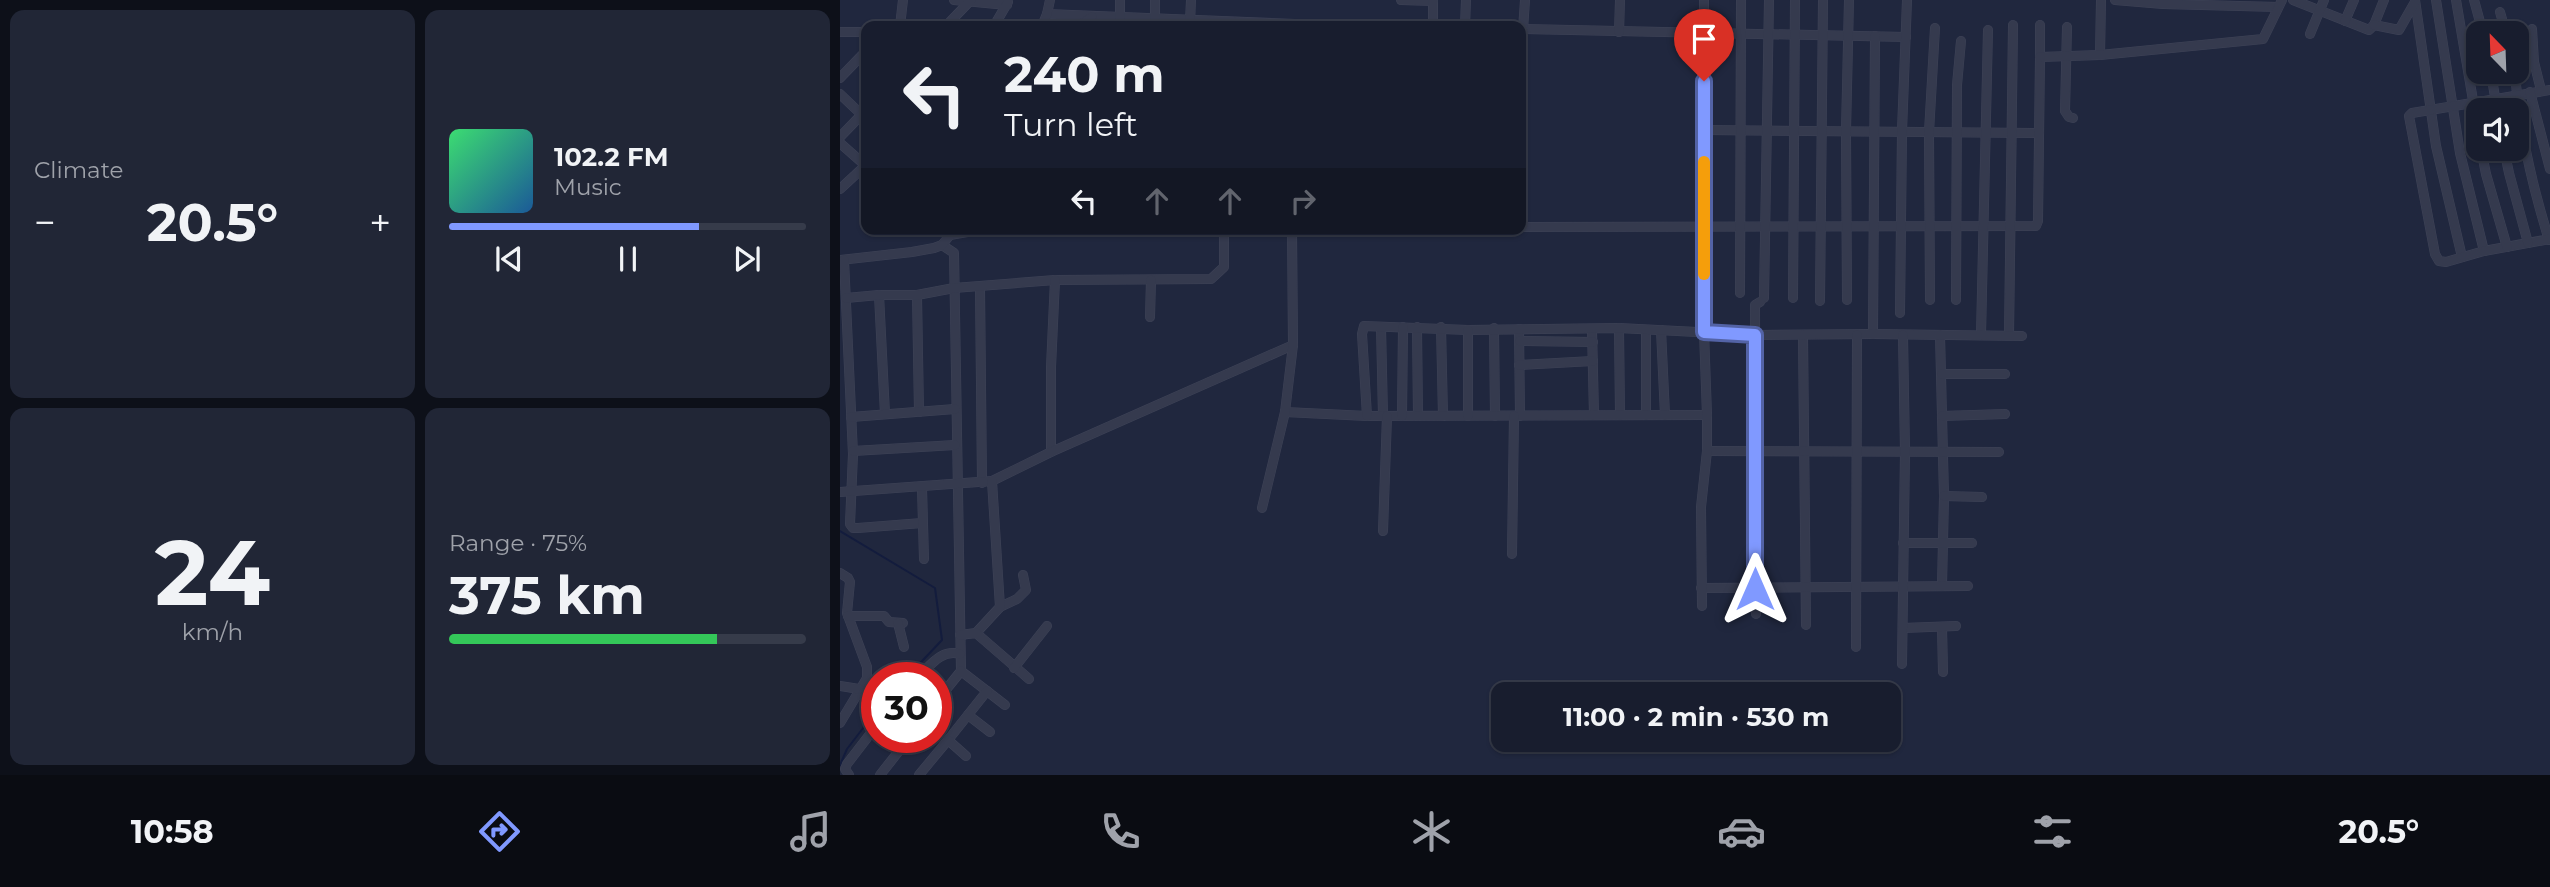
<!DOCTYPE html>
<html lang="en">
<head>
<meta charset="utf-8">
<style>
  :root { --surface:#181d2e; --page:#212636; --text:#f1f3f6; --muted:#9fa2aa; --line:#363b4a; --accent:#8099ff }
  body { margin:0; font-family:Montserrat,sans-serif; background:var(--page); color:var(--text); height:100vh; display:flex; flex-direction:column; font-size:26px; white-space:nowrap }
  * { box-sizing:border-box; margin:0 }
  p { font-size:23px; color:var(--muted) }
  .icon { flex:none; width:38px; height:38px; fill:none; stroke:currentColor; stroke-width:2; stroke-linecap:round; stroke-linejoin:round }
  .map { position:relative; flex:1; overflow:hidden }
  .panel { display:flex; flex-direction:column; gap:10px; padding:10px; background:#0d1019; width:840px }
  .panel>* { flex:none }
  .top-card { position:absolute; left:21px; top:21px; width:665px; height:214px; border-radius:14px; box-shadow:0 2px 5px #0004,0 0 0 2px var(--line); background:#181d2e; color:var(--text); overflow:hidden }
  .needle { width:46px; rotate:337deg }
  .tools { position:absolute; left:1626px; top:21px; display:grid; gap:14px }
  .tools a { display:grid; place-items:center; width:63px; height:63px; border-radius:14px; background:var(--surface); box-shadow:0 2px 5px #0004,0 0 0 2px var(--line); font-size:35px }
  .speed { position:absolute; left:21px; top:662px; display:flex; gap:14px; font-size:35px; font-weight:700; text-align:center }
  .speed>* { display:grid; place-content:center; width:91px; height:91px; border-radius:50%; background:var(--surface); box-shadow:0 2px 5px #0004,0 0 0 2px var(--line); line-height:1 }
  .speed .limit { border:10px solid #d22; background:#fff; color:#111 }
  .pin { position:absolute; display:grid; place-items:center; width:60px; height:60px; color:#fff; margin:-72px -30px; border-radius:50% 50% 50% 0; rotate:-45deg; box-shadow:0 0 7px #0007 }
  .pin .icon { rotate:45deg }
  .me { position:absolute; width:77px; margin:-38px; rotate:0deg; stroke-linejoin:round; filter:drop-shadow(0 0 5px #0008) }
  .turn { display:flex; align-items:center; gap:24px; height:147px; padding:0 28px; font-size:32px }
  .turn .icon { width:91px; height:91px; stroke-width:2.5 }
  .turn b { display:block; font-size:49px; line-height:60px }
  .lanes { display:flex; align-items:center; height:66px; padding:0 28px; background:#0003; justify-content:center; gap:35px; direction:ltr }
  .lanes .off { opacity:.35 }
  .big { font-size:52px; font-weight:700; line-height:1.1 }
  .panel .card { flex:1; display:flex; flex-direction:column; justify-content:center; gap:10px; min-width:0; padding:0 24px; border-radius:14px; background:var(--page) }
  .panel .dial { align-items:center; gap:0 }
  .dial b { font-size:91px; line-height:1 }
  .song { display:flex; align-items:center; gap:21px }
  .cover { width:84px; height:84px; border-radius:10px; background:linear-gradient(135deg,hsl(140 70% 55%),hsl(210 70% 35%)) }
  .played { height:7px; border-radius:4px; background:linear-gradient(90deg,var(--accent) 70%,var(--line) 70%) }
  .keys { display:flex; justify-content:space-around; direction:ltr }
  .heat { display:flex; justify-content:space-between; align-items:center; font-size:38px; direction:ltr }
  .charge { height:10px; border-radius:5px; background:linear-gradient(90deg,#34c759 75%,var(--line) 0) }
  .panel .tiles { flex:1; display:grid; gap:10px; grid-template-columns:repeat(2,1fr) }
  .trip { position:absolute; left:651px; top:682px; width:410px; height:70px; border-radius:14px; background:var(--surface); box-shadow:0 2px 5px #0004,0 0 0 2px var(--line); font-weight:700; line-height:70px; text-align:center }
  .tabs { display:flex; height:112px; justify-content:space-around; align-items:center; background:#0a0c12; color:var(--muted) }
  .tabs .icon { width:49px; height:49px }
  .tabs .current { color:var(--accent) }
  .tabs b { font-size:32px; color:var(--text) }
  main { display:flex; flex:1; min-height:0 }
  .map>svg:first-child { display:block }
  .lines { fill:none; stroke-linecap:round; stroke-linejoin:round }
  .stream { stroke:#131c3d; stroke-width:2 }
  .minor-casing { stroke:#3e4357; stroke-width:10 }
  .minor { stroke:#353a4e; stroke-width:9 }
  .route-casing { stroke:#5363a6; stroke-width:18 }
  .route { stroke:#8099ff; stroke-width:12 }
  .slow { stroke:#f59e0b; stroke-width:12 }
</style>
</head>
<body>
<main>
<section class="panel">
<div class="tiles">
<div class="card"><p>Climate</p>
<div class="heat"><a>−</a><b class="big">20.5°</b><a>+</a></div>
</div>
<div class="card">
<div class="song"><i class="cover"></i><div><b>102.2 FM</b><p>Music</p></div></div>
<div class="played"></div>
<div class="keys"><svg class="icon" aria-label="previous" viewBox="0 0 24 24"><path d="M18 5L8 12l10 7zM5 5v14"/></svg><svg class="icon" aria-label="pause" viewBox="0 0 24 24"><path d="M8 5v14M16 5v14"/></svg><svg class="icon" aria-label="next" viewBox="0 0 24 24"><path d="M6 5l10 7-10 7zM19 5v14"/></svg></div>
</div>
<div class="card dial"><b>24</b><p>km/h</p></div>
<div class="card"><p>Range · 75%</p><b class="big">375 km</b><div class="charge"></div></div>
</div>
</section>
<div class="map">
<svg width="1710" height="775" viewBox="0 0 1710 775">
  <rect width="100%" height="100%" fill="#20273e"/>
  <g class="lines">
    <g class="stream">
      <polyline points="0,531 95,588 102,640 67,677"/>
      <polyline points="0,765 7,749 37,710"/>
    </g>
    <g class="minor-casing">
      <g id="minor">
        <polyline points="114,0 167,5"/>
        <polyline points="561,0 593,1"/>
        <polyline points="593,0 593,26"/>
        <polyline points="1275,0 1323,4 1438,7"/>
        <polyline points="1453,0 1529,30 1534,25 1544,0"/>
        <polyline points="1575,0 1596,146 1622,257"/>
        <polyline points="1596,0 1620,153 1644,251"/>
        <polyline points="1616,0 1638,130"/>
        <polyline points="1634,0 1643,33"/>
        <polyline points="1660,12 1666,33"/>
        <polyline points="207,14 506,26"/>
        <polyline points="280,18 280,0"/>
        <polyline points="315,20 315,0"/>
        <polyline points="1505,21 1514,0"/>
        <polyline points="350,22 351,0"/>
        <polyline points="1534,25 1559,30 1575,2"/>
        <polyline points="60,26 63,0"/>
        <polyline points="106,26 131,0"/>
        <polyline points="154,26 168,2"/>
        <polyline points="202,26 207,14 210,0"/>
        <polyline points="238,26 252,17"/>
        <polyline points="625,26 626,0"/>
        <polyline points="1227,27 1225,111 1229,117 1233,118"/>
        <polyline points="681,29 1066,37"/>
        <polyline points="1692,29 1694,62 1701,90"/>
        <polyline points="683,30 685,0"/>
        <polyline points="0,32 26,32"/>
        <polyline points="779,32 780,0"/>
        <polyline points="1470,34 1484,0"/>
        <polyline points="1260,55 1261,0"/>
        <polyline points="1200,57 1200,25"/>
        <polyline points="1651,72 1657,110"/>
        <path d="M 1675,72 C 1679,129 1692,185 1709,240"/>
        <polyline points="0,78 26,51"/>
        <polyline points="1710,90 1572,113 1569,116 1595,254 1599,261 1606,262 1644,251 1710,239"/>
        <polyline points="1690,92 1710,169"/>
        <polyline points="0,94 22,115"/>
        <polyline points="865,130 1199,133"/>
        <polyline points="0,137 26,110"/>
        <polyline points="0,143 26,166"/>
        <polyline points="1641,149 1646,174 1667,247"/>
        <polyline points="1664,149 1669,173 1688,243"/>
        <polyline points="0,189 26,165"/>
        <polyline points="681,227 1196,226 1198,221 1200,57 1260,55 1423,39 1442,0"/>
        <polyline points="102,245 114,253 121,671"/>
        <polyline points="0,260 72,252 94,248 102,245 110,235 133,231 254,229"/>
        <polyline points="4,260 13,454 10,524 13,528 18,528 82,523"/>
        <polyline points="140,287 142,483"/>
        <polyline points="900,293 901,0"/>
        <polyline points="39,295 45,414"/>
        <polyline points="77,295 79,412"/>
        <polyline points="6,298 39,295 77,295 114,288 215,280 371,279 384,267 384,229"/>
        <polyline points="924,298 929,0"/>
        <polyline points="953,298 955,0"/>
        <polyline points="1007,300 1006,131 1009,0"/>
        <polyline points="1090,300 1089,132 1095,28"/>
        <polyline points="1116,300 1117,85 1121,41"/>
        <polyline points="980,301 983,0"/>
        <polyline points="1060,313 1062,131 1067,0"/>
        <polyline points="310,317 311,280"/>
        <polyline points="541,327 543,416"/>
        <polyline points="577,327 578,416"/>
        <polyline points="601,327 603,416"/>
        <polyline points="654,328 655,416"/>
        <polyline points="779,328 780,415"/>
        <polyline points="679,329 680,416"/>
        <polyline points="752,330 754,415"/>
        <polyline points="806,330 806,415"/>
        <polyline points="821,330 825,415"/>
        <polyline points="1033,334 1035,36"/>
        <polyline points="963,335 966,625"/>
        <polyline points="1100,335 1104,496 1102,586"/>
        <polyline points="1141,335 1148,30"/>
        <polyline points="1169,336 1173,25"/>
        <polyline points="680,341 753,342"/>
        <polyline points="679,365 753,361"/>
        <polyline points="1102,374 1165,374"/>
        <polyline points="445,412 527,416 867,415"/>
        <polyline points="527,416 522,334 524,326 628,330 779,328 915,335 1033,334 1182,336"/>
        <polyline points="562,416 563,327"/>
        <polyline points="628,416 628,330"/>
        <polyline points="1102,416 1165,414"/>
        <polyline points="11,417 115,409"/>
        <polyline points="13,451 115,445"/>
        <polyline points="867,451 1159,452"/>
        <polyline points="211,452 211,367 215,280"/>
        <polyline points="82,488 84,559"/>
        <polyline points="0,492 152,481 211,452 453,345"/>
        <polyline points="1104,496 1142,497"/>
        <polyline points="422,508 445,412 453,345 452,229"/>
        <polyline points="543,531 547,416"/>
        <polyline points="1063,543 1132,543"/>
        <polyline points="672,554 674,416"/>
        <polyline points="0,573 8,578 10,582 7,613 27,667 27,678 0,723"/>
        <polyline points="861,588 1128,586"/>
        <polyline points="862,606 861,507 867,451 867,415 864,332 864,0"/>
        <polyline points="160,607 177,599 186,590 183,575"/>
        <polyline points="916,614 915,305 920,302"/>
        <polyline points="8,616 44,616 49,622 63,623"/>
        <polyline points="58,623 64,647"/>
        <polyline points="1102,627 1103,672"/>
        <polyline points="1063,628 1116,626"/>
        <polyline points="136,633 160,607 152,481"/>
        <polyline points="120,635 136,633 189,679"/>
        <polyline points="1016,647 1017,335"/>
        <polyline points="1062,664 1065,452 1063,335"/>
        <polyline points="174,668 207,626"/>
        <path d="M 78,677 C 91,665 101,649 120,654"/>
        <polyline points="0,686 19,689"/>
        <polyline points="96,702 121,671 165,705"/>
        <polyline points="128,715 150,732"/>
        <polyline points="108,740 147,691"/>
        <polyline points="9,775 5,769 7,764 37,725"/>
        <polyline points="40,775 70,737"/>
        <polyline points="79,775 108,740 126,756"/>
      </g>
    </g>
    <use href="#minor" class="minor"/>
  </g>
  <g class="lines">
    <g class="route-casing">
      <polyline id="route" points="864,81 864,332 915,335 915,589"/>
    </g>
    <use href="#route" class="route"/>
    <polyline class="slow" points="864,274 864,162"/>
  </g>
</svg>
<div class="tools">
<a><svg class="needle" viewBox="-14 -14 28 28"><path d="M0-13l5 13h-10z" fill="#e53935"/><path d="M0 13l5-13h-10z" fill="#9fa2aa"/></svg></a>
<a><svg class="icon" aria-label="sound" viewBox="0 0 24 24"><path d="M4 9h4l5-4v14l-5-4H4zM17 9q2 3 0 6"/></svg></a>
</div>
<div class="speed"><div class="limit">30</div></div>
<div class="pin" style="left:864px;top:81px;background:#d93025"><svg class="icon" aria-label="arrive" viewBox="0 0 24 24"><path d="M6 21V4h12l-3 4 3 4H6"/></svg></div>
<svg class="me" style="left:915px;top:589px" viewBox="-20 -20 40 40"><path d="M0-17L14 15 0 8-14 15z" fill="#8099ff" stroke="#fff" stroke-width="4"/></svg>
<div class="trip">11:00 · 2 min · 530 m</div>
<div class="top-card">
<div class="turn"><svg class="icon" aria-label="left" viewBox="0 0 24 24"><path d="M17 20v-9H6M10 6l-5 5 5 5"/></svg><div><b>240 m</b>Turn left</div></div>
<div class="lanes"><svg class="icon" aria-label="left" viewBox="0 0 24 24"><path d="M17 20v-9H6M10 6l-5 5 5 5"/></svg><svg class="icon off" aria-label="ahead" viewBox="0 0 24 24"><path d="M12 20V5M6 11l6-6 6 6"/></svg><svg class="icon off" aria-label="ahead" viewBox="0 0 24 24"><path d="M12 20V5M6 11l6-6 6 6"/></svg><svg class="icon off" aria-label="right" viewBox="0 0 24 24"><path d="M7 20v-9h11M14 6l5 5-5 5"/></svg></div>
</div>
</div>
</main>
<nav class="tabs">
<b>10:58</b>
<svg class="icon current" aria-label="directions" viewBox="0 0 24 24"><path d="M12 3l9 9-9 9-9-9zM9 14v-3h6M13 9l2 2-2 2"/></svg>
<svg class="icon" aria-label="music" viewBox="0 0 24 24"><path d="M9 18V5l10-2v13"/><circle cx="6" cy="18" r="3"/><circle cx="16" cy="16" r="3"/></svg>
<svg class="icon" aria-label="phone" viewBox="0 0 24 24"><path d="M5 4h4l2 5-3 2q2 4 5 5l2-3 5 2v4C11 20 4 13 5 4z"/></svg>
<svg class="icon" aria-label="climate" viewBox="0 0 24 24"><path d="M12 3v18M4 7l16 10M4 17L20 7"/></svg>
<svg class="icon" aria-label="car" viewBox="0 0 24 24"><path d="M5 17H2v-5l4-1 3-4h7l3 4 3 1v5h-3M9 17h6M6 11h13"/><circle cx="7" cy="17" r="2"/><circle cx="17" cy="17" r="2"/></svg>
<svg class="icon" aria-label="filters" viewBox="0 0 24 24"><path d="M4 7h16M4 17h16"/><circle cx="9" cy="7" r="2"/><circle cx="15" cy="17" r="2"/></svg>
<b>20.5°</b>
</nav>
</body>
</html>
